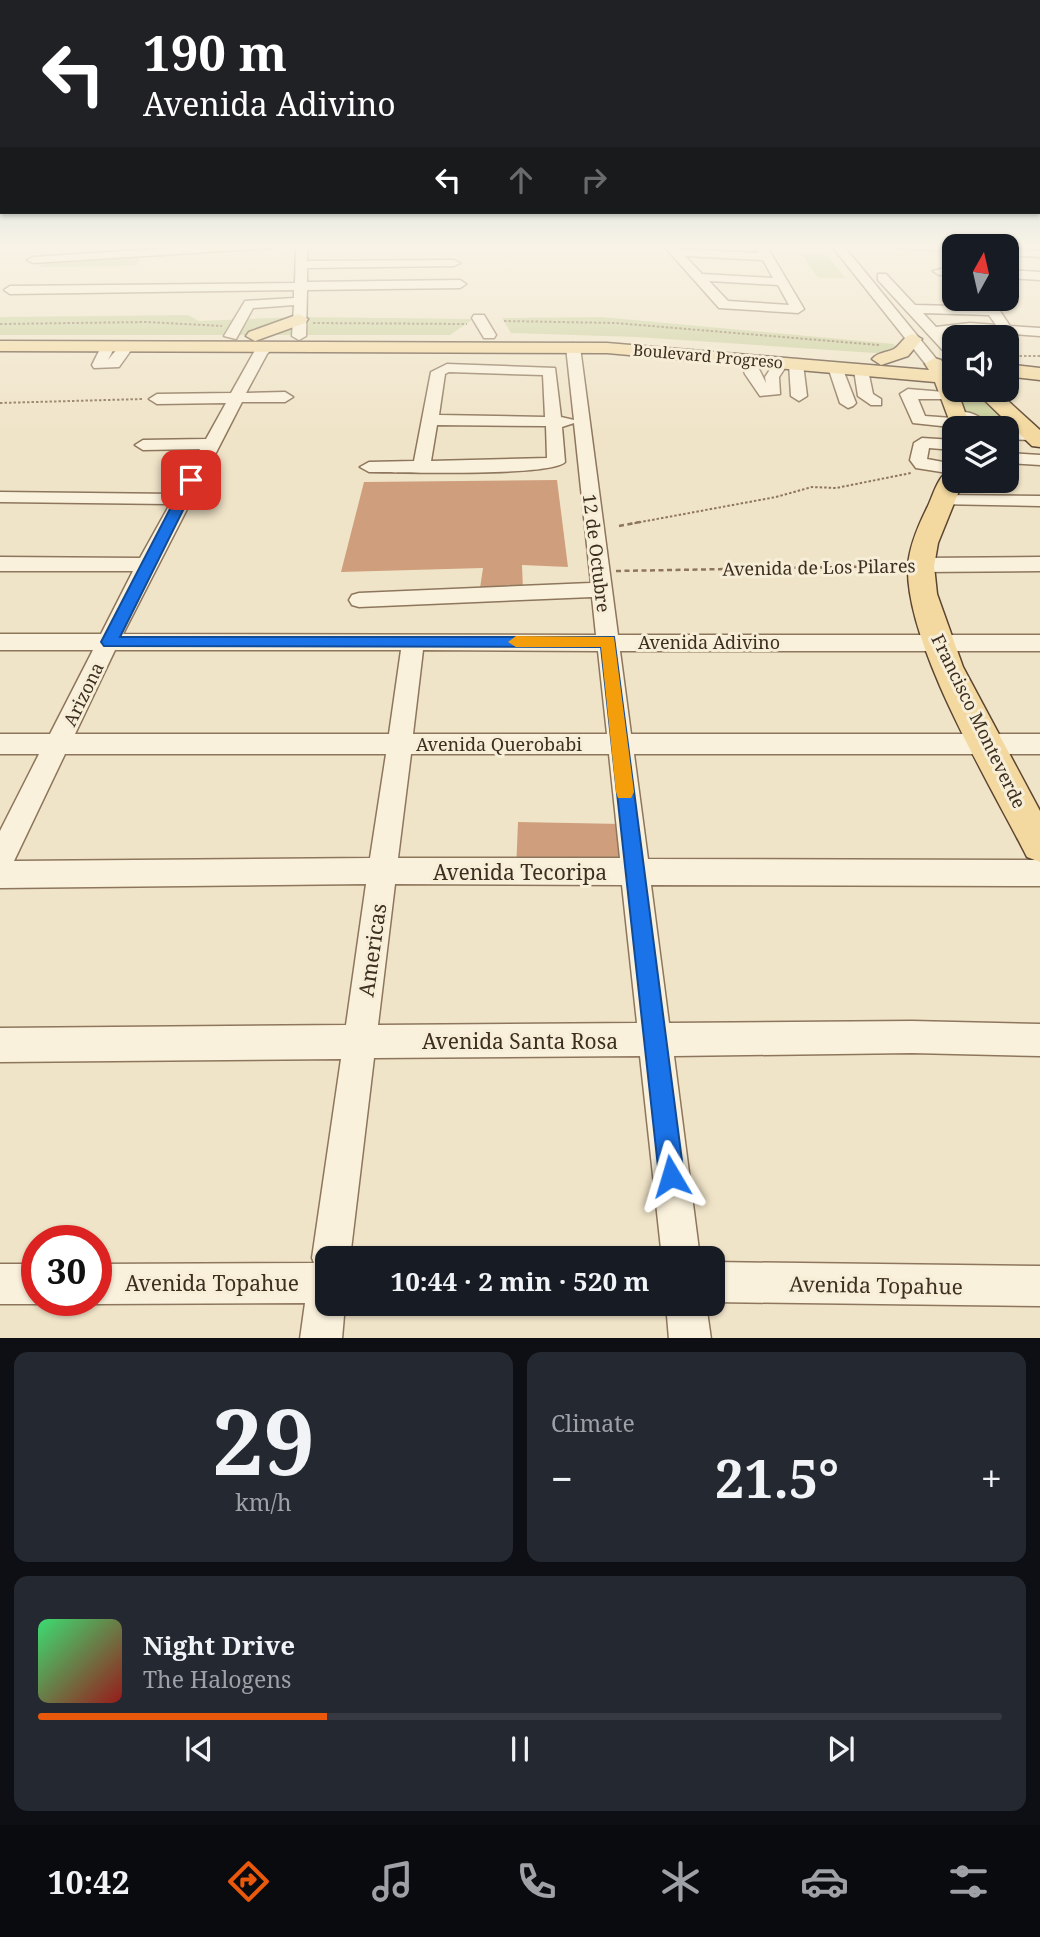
<!DOCTYPE html>
<html lang="en">
<head>
<meta charset="utf-8">
<style>
  :root { --surface:#171b24; --page:#242831; --text:#f1f3f6; --muted:#9ea1a6; --line:#363941; --accent:#ea580c }
  body { margin:0; font-family:"Noto Serif",serif; background:var(--page); color:var(--text); height:100vh; display:flex; flex-direction:column; font-size:26px; white-space:nowrap }
  * { box-sizing:border-box; margin:0 }
  p { font-size:23px; color:var(--muted) }
  .icon { flex:none; width:38px; height:38px; fill:none; stroke:currentColor; stroke-width:2; stroke-linecap:round; stroke-linejoin:round }
  .map { position:relative; height:1338px; overflow:hidden }
  .details { display:flex; flex-direction:column; gap:14px; padding:14px; background:#0d0f14; flex:1 }
  .details>* { flex:none }
  .banner { position:absolute; left:0px; top:0px; width:1041px; height:214px; box-shadow:0 2px 5px #0004; background:#202124; color:#fff; overflow:hidden }
  .needle { width:46px; rotate:8deg }
  .fabs { position:absolute; left:942px; top:234px; display:grid; gap:14px }
  .fabs a { display:grid; place-items:center; width:77px; height:77px; border-radius:14px; background:var(--surface); box-shadow:0 2px 5px #0004; font-size:35px }
  .speed { position:absolute; left:21px; top:1225px; display:flex; gap:14px; font-size:35px; font-weight:700; text-align:center }
  .speed>* { display:grid; place-content:center; width:91px; height:91px; border-radius:50%; background:var(--surface); box-shadow:0 2px 5px #0004; line-height:1 }
  .speed .limit { border:10px solid #d22; background:#fff; color:#111 }
  .pin { position:absolute; display:grid; place-items:center; width:60px; height:60px; color:#fff; margin:-30px; border-radius:14px; box-shadow:0 4px 10px #0006 }
  .me { position:absolute; width:77px; margin:-38px; rotate:353deg; stroke-linejoin:round; filter:drop-shadow(0 0 5px #0008) }
  .turn { display:flex; align-items:center; gap:24px; height:147px; padding:0 28px; font-size:32px }
  .turn .icon { width:91px; height:91px; stroke-width:2.5 }
  .turn b { display:block; font-size:49px; line-height:60px }
  .lanes { display:flex; align-items:center; height:66px; padding:0 28px; background:#0003; justify-content:center; gap:35px; direction:ltr }
  .lanes .off { opacity:.35 }
  .big { font-size:52px; font-weight:700; line-height:1.1 }
  .details .widget { flex:1; display:flex; flex-direction:column; justify-content:center; gap:10px; min-width:0; padding:0 24px; border-radius:14px; background:var(--page) }
  .details .dial { align-items:center; gap:0 }
  .dial b { font-size:91px; line-height:1 }
  .song { display:flex; align-items:center; gap:21px }
  .cover { width:84px; height:84px; border-radius:10px; background:linear-gradient(135deg,hsl(140 70% 55%),hsl(0 70% 35%)) }
  .played { height:7px; border-radius:4px; background:linear-gradient(90deg,var(--accent) 30%,var(--line) 30%) }
  .keys { display:flex; justify-content:space-around; direction:ltr }
  .heat { display:flex; justify-content:space-between; align-items:center; font-size:38px; direction:ltr }
  .details .tiles { flex:1; display:grid; gap:14px; grid-template-columns:1fr 1fr }
  .widget:last-child { grid-column:span 2 }
  .trip { position:absolute; left:315px; top:1246px; width:410px; height:70px; border-radius:14px; background:var(--surface); box-shadow:0 2px 5px #0004; font-weight:700; line-height:70px; text-align:center }
  .tab-bar { display:flex; height:112px; justify-content:space-around; align-items:center; background:#090b0e; color:var(--muted) }
  .tab-bar .icon { width:49px; height:49px }
  .tab-bar .current { color:var(--accent) }
  .tab-bar b { font-size:32px; color:var(--text) }
  .map>svg:first-child { display:block }
  .green { fill:#c9cf9b }
  .building { fill:#cf9f7d }
  .lines { fill:none; stroke-linecap:round; stroke-linejoin:round }
  .minor-casing { stroke:#8d765c; stroke-width:3 }
  .major-casing { stroke:#5b4430; stroke-width:3 }
  .path-far1 { stroke:#8d765c; stroke-width:2; stroke-dasharray:2.5 2; stroke-linecap:butt }
  .path { stroke:#8d765c; stroke-width:2.5; stroke-dasharray:5 3.5; stroke-linecap:butt }
  .minor { fill:#faf1dc; fill-rule:evenodd }
  .major { fill:#f3d9a0; fill-rule:evenodd }
  .route { fill:#1a73e8; stroke:#114b97; stroke-width:2 }
  .slow { fill:#f59e0b }
  .labels { text-anchor:middle; dominant-baseline:central; stroke-width:6; stroke-linejoin:round; paint-order:stroke }
  .far-street-label { font-size:16px; fill:#3d2e20; stroke:#f7eed8 }
  .street-label { font-size:18px; fill:#3d2e20; stroke:#f7eed8 }
  .near-street-label { font-size:21px; fill:#3d2e20; stroke:#f7eed8 }
</style>
</head>
<body>
<div class="map">
<svg width="1040" height="1339" viewBox="0 0 1040 1339">
  <rect width="100%" height="100%" fill="#f0e4c8"/>
  <g class="green">
    <polygon points="801,254 826,254 845,278 818,278"/>
    <polygon points="140,257 136,266 40,267 42,263"/>
    <polygon points="188,315 199,321 300,317 473,319 450,335 0,335 0,317"/>
    <polygon points="601,317 894,344 895,349 890,354 636,337 511,333 502,318"/>
    <polygon points="957,390 971,390 1013,419 962,418"/>
  </g>
  <g class="building">
    <polygon points="557,480 568,567 522,565 523,590 479,595 483,568 341,572 364,482"/>
    <polygon points="518,822 622,824 627,871 516,871"/>
  </g>
  <g class="lines">
    <g class="minor-casing">
      <g id="minor">
        <polygon points="221,245 280,245 274,248 33,263 27,260 33,257"/>
        <polygon points="296,245 308,245 307,261 454,260 460,263 454,266 307,268 307,282 460,280 466,284 460,288 307,290 306,336 299,340 292,336 294,305 253,308 236,339 224,336 245,301 294,298 294,290 10,294 4,290 10,286 295,283"/>
        <path d="M 663,245 L 675,245 L 679,249 L 759,253 L 754,245 L 766,245 L 804,309 L 798,313 L 719,308 ZM 685,256 L 763,260 L 773,278 L 702,274 ZM 709,281 L 778,285 L 789,305 L 728,301 Z"/>
        <polygon points="831,245 843,245 938,361 938,367 928,367"/>
        <polygon points="893,245 955,245 959,247 954,247 954,251 899,248"/>
        <polygon points="1006,249 1040,251 1040,257 1006,255"/>
        <polygon points="954,266 954,274 939,275 933,271"/>
        <polygon points="1006,270 1040,272 1040,280 1006,278"/>
        <path d="M 878,274 L 886,274 L 915,305 L 993,307 L 998,308 L 1010,326 L 1040,328 L 1040,336 L 970,331 L 943,334 L 954,346 L 954,358 L 949,357 L 878,280 ZM 923,313 L 989,315 L 996,325 L 970,323 L 936,327 Z"/>
        <polygon points="474,315 484,315 496,335 494,338 484,338 472,318"/>
        <polygon points="108,342 115,346 108,360 122,343 134,346 119,367 94,368 92,365 103,343"/>
        <path d="M 263,343 L 275,346 L 267,354 L 246,393 L 285,392 L 293,397 L 285,402 L 242,402 L 123,634 L 596,635 L 592,597 L 359,607 L 352,605 L 349,600 L 352,595 L 359,593 L 591,583 L 574,423 L 562,427 L 565,462 C 551,477 398,472 369,472 L 360,467 L 369,462 L 414,461 L 431,372 L 447,364 L 555,368 L 561,417 L 574,420 L 566,347 L 573,343 L 580,347 L 618,635 L 1040,635 L 1040,651 L 620,651 L 631,734 L 1040,734 L 1040,754 L 634,754 L 648,859 L 1040,860 L 1040,886 L 651,885 L 669,1023 L 912,1021 L 1040,1024 L 1040,1056 L 912,1053 L 674,1056 L 700,1258 L 662,1258 L 640,1056 L 374,1058 L 350,1258 L 327,1258 L 327,1304 L 345,1304 L 342,1339 L 300,1339 L 305,1303 L 96,1304 L 87,1300 L 96,1300 L 96,1264 L 314,1263 L 312,1258 L 341,1059 L 0,1062 L 0,1028 L 346,1025 L 366,884 L 0,888 L 0,831 L 39,754 L 0,754 L 0,734 L 50,734 L 93,650 L 0,650 L 0,634 L 101,634 L 133,571 L 0,571 L 0,557 L 140,558 L 170,504 L 0,502 L 0,492 L 176,494 L 200,449 L 143,450 L 135,445 L 143,440 L 206,439 L 226,403 L 157,404 L 149,399 L 157,394 L 231,393 L 254,352 ZM 449,372 L 543,375 L 545,417 L 439,415 L 445,374 ZM 437,425 L 546,426 L 547,458 L 431,461 ZM 115,650 L 401,650 L 389,734 L 75,734 ZM 423,650 L 598,651 L 607,734 L 413,734 ZM 65,754 L 386,754 L 370,858 L 14,861 ZM 411,754 L 609,754 L 620,858 L 398,858 ZM 395,884 L 622,885 L 637,1023 L 378,1025 Z"/>
        <polygon points="747,355 754,359 766,383 765,377 777,359 787,359 789,362 779,377 780,394 760,396 745,374 740,359"/>
        <polygon points="796,360 803,364 807,396 799,401 791,396 789,364"/>
        <polygon points="835,363 842,367 856,403 853,406 848,408 840,403 828,367"/>
        <polygon points="861,366 868,370 873,394 881,399 881,405 871,405 858,396 854,370"/>
        <path d="M 908,389 L 956,393 L 956,399 L 918,399 L 925,416 L 952,418 L 953,413 C 970,409 982,416 992,429 L 974,429 L 968,423 L 960,428 L 913,423 L 900,394 Z"/>
        <polygon points="1006,429 1031,430 1039,435 1031,440 1006,439"/>
        <polygon points="922,438 954,440 954,450 929,448 927,459 954,464 954,474 916,468 910,460 914,443"/>
        <polygon points="1006,453 1040,455 1040,465 1006,463"/>
        <polygon points="942,495 1040,496 1040,506 936,504 933,500"/>
        <polygon points="1040,557 1040,571 921,572 911,565 921,558"/>
        <polygon points="712,1262 1040,1266 1040,1306 712,1302"/>
        <polygon points="0,1264 37,1264 37,1300 46,1300 37,1304 0,1304"/>
        <polygon points="666,1304 706,1304 711,1339 669,1339"/>
      </g>
    </g>
    <g class="major-casing">
      <g id="major">
        <polygon points="299,314 308,319 305,323 255,341 246,336 249,332"/>
        <path d="M 913,334 L 922,339 L 908,356 L 881,365 L 872,359 C 878,352 886,353 894,349 C 902,344 903,336 913,334 Z"/>
        <polygon points="0,341 607,343 929,370 925,364 934,358 941,360 949,372 954,372 954,390 957,390 971,429 954,429 954,433 935,382 607,353 0,351"/>
        <polygon points="1006,364 1040,368 1040,380 1006,376"/>
        <polygon points="974,390 996,390 1040,430 1040,447 1032,446"/>
        <path d="M 954,468 L 954,481 L 963,481 L 938,543 L 934,566 L 937,594 L 963,667 L 1040,811 L 1040,862 L 1027,857 C 990,784 906,646 908,567 C 909,546 919,524 928,506 C 934,493 939,472 954,468 Z"/>
      </g>
    </g>
    <g class="path-far1">
      <polyline points="504,321 615,323 879,345"/>
      <polyline points="313,323 467,324"/>
      <polyline points="0,324 147,322 222,326"/>
      <polyline points="1006,353 1017,354"/>
      <polyline points="1015,356 1040,356"/>
      <polyline points="0,403 143,399"/>
      <polyline points="630,524 776,497 812,487 836,488 911,473"/>
    </g>
    <g class="path">
      <polyline points="619,526 640,522"/>
      <polyline points="616,571 900,566"/>
    </g>
    <use href="#minor" class="minor"/>
    <use href="#major" class="major"/>
  </g>
  <linearGradient id="sky" x2="0" y2="1"><stop stop-color="#8fbad6"/><stop offset="0.57" stop-color="#f8f3e6"/><stop offset="1" stop-color="#f8f3e6" stop-opacity="0"/></linearGradient>
  <rect width="1040" height="432" fill="url(#sky)"/>
  <polygon class="route" points="191,477 198,480 120,637 614,637 684,1176 681,1185 671,1189 662,1185 659,1176 601,647 104,646 101,642 185,480"/>
  <polygon class="slow" points="516,636 614,637 634,792 631,798 618,798 616,792 601,647 516,647 508,642"/>
  <g class="labels">
    <g class="far-street-label">
      <text transform="translate(708 356) rotate(5)">Boulevard Progreso</text>
    </g>
    <g class="street-label">
      <text transform="translate(597 553) rotate(83)">12 de Octubre</text>
      <text transform="translate(819 567) rotate(-1)">Avenida de Los Pilares</text>
      <text x="709" y="642">Avenida Adivino</text>
      <text transform="translate(83 694) rotate(-64)">Arizona</text>
      <text transform="translate(979 721) rotate(64)">Francisco Monteverde</text>
      <text x="499" y="744">Avenida Querobabi</text>
    </g>
    <g class="near-street-label">
      <text x="520" y="872">Avenida Tecoripa</text>
      <text transform="translate(372 950) rotate(-82)">Americas</text>
      <text x="520" y="1041">Avenida Santa Rosa</text>
      <text x="212" y="1283">Avenida Topahue</text>
      <text transform="translate(876 1285) rotate(1)">Avenida Topahue</text>
    </g>
  </g>
</svg>
<div class="fabs">
<a><svg class="needle" viewBox="-14 -14 28 28"><path d="M0-13l5 13h-10z" fill="#e53935"/><path d="M0 13l5-13h-10z" fill="#9ea1a6"/></svg></a>
<a><svg class="icon" aria-label="sound" viewBox="0 0 24 24"><path d="M4 9h4l5-4v14l-5-4H4zM17 9q2 3 0 6"/></svg></a>
<a><svg class="icon" aria-label="layers" viewBox="0 0 24 24"><path d="M12 4l9 5-9 5-9-5zM3 14l9 5 9-5"/></svg></a>
</div>
<div class="speed"><div class="limit">30</div></div>
<div class="pin" style="left:191px;top:480px;background:#d93025"><svg class="icon" aria-label="arrive" viewBox="0 0 24 24"><path d="M6 21V4h12l-3 4 3 4H6"/></svg></div>
<svg class="me" style="left:671px;top:1176px" viewBox="-20 -20 40 40"><path d="M0-17L14 15 0 8-14 15z" fill="#1a73e8" stroke="#fff" stroke-width="4"/></svg>
<div class="trip">10:44 · 2 min · 520 m</div>
<div class="banner">
<div class="turn"><svg class="icon" aria-label="left" viewBox="0 0 24 24"><path d="M17 20v-9H6M10 6l-5 5 5 5"/></svg><div><b>190 m</b>Avenida Adivino</div></div>
<div class="lanes"><svg class="icon" aria-label="left" viewBox="0 0 24 24"><path d="M17 20v-9H6M10 6l-5 5 5 5"/></svg><svg class="icon off" aria-label="ahead" viewBox="0 0 24 24"><path d="M12 20V5M6 11l6-6 6 6"/></svg><svg class="icon off" aria-label="right" viewBox="0 0 24 24"><path d="M7 20v-9h11M14 6l5 5-5 5"/></svg></div>
</div>
</div>
<section class="details">
<div class="tiles">
<div class="widget dial"><b>29</b><p>km/h</p></div>
<div class="widget"><p>Climate</p>
<div class="heat"><a>−</a><b class="big">21.5°</b><a>+</a></div>
</div>
<div class="widget">
<div class="song"><i class="cover"></i><div><b>Night Drive</b><p>The Halogens</p></div></div>
<div class="played"></div>
<div class="keys"><svg class="icon" aria-label="previous" viewBox="0 0 24 24"><path d="M18 5L8 12l10 7zM5 5v14"/></svg><svg class="icon" aria-label="pause" viewBox="0 0 24 24"><path d="M8 5v14M16 5v14"/></svg><svg class="icon" aria-label="next" viewBox="0 0 24 24"><path d="M6 5l10 7-10 7zM19 5v14"/></svg></div>
</div>
</div>
</section>
<nav class="tab-bar">
<b>10:42</b>
<svg class="icon current" aria-label="directions" viewBox="0 0 24 24"><path d="M12 3l9 9-9 9-9-9zM9 14v-3h6M13 9l2 2-2 2"/></svg>
<svg class="icon" aria-label="music" viewBox="0 0 24 24"><path d="M9 18V5l10-2v13"/><circle cx="6" cy="18" r="3"/><circle cx="16" cy="16" r="3"/></svg>
<svg class="icon" aria-label="phone" viewBox="0 0 24 24"><path d="M5 4h4l2 5-3 2q2 4 5 5l2-3 5 2v4C11 20 4 13 5 4z"/></svg>
<svg class="icon" aria-label="climate" viewBox="0 0 24 24"><path d="M12 3v18M4 7l16 10M4 17L20 7"/></svg>
<svg class="icon" aria-label="car" viewBox="0 0 24 24"><path d="M5 17H2v-5l4-1 3-4h7l3 4 3 1v5h-3M9 17h6M6 11h13"/><circle cx="7" cy="17" r="2"/><circle cx="17" cy="17" r="2"/></svg>
<svg class="icon" aria-label="filters" viewBox="0 0 24 24"><path d="M4 7h16M4 17h16"/><circle cx="9" cy="7" r="2"/><circle cx="15" cy="17" r="2"/></svg>
</nav>
</body>
</html>
